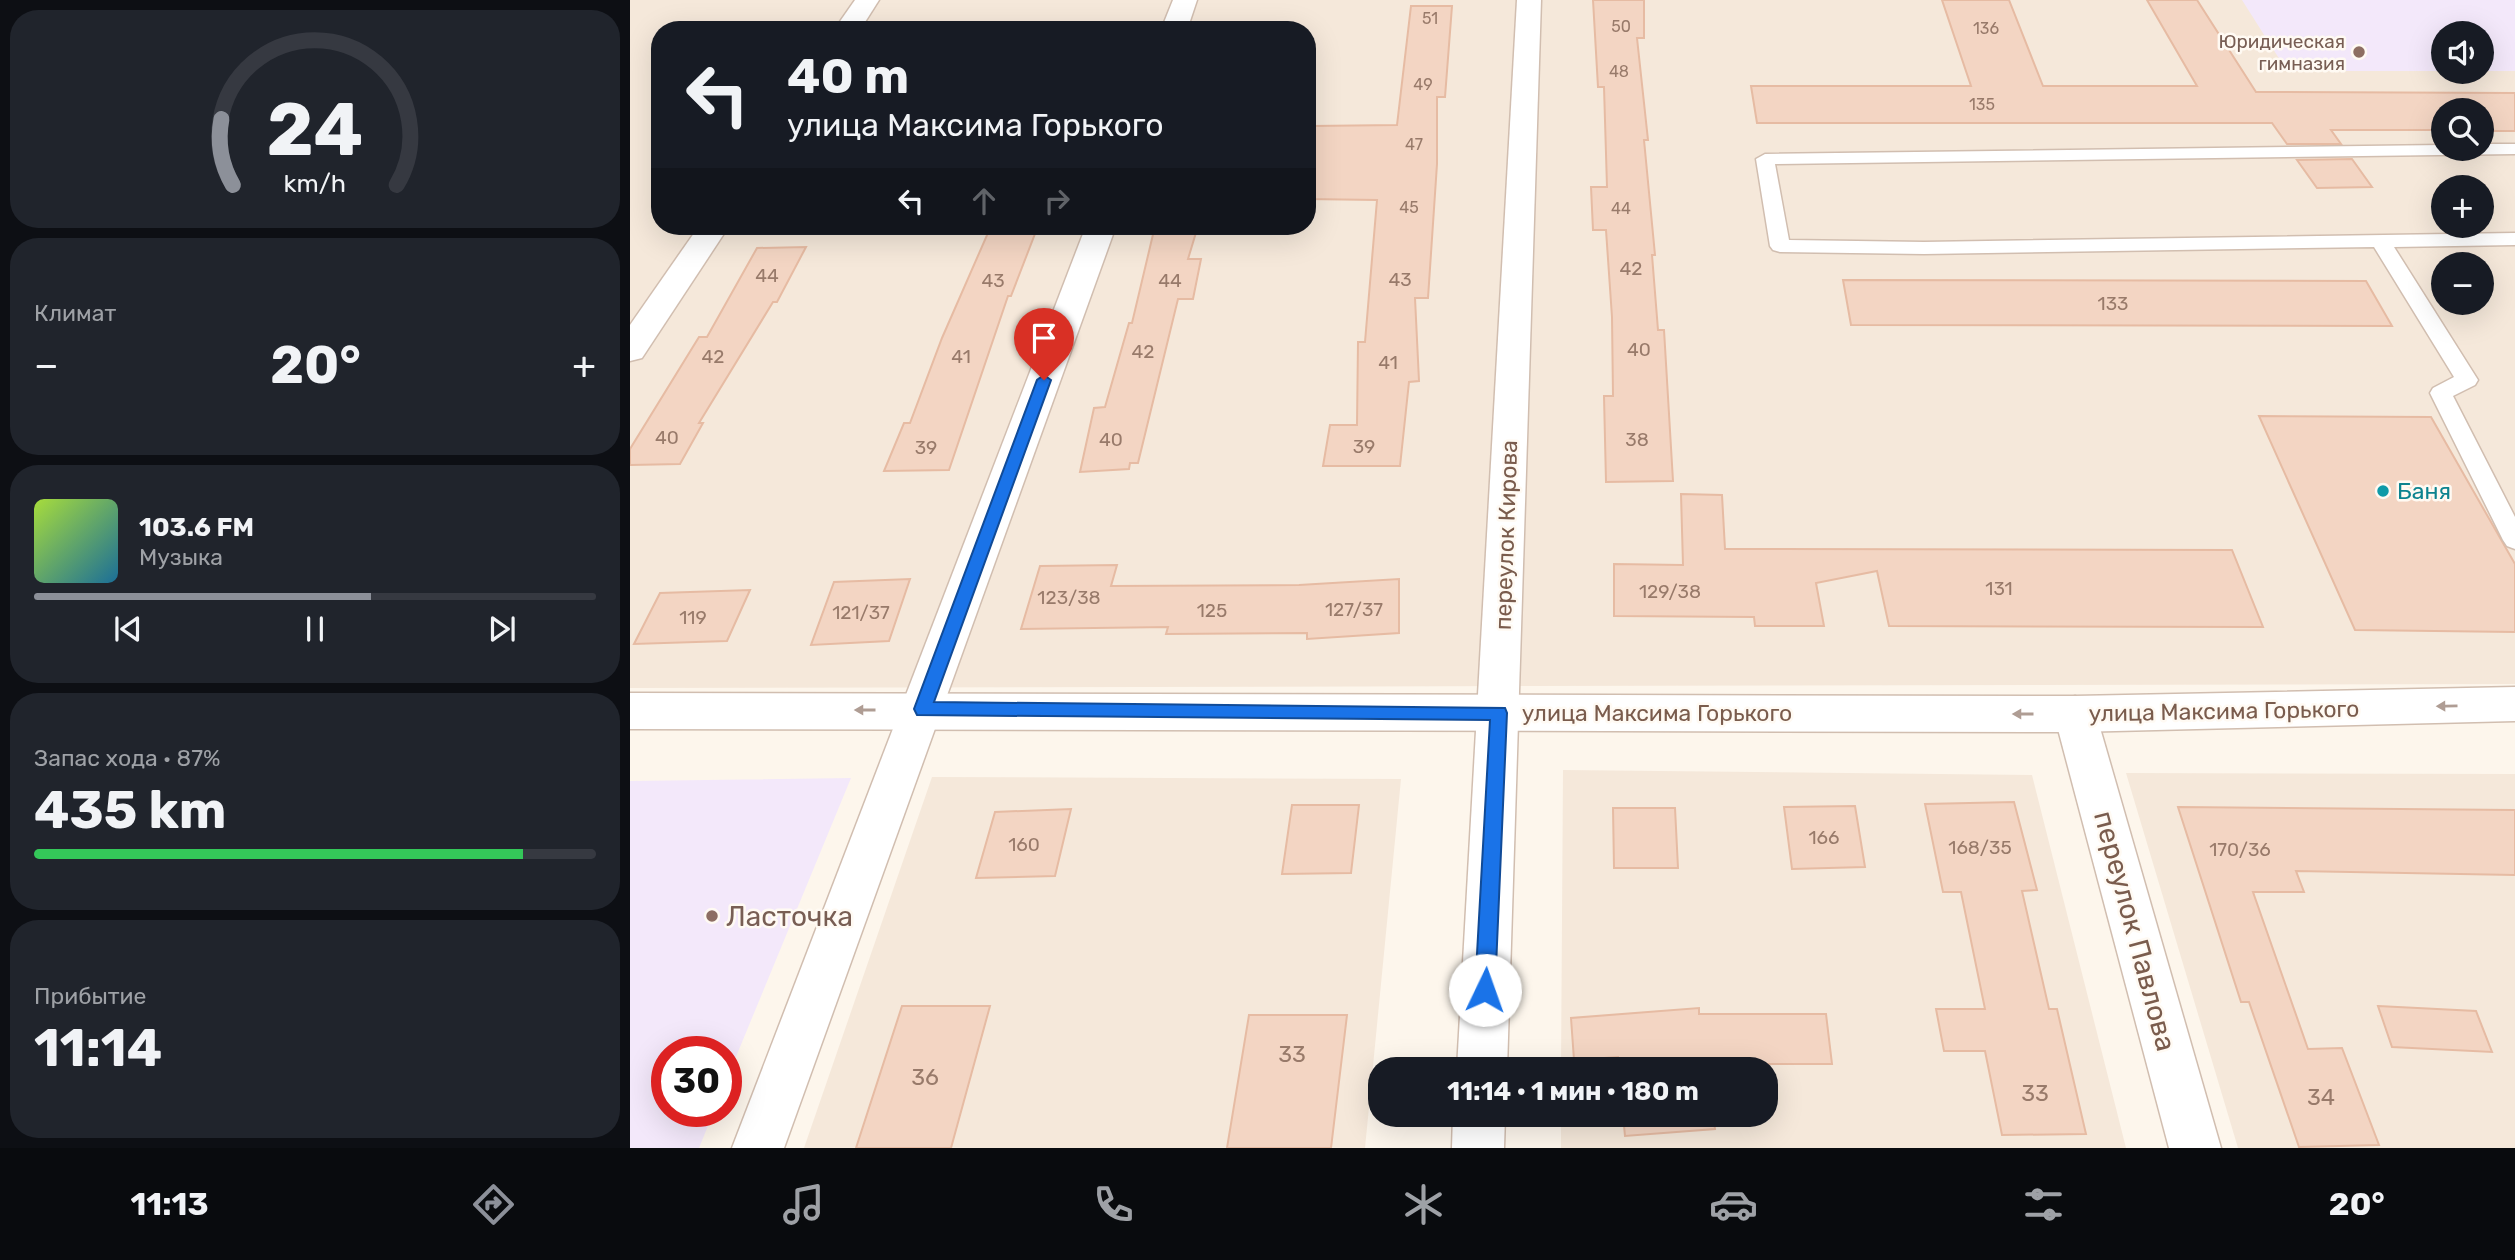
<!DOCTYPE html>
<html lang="ru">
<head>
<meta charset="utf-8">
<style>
  :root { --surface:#171b24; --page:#20242c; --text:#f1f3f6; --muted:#9ea1a6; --line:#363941; --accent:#8c9099 }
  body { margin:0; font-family:Rubik,sans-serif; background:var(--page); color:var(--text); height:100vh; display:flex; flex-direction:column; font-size:26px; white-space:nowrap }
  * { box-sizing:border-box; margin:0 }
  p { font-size:23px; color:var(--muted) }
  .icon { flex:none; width:38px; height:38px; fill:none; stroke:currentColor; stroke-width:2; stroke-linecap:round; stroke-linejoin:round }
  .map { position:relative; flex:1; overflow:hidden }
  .side { display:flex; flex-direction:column; gap:10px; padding:10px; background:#0d0f14; width:630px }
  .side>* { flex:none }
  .banner { position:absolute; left:21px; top:21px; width:665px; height:214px; border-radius:28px; box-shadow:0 7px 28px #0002; background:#171b24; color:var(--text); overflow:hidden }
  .tools { position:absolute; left:1801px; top:21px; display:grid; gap:14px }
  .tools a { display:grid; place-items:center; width:63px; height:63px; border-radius:50%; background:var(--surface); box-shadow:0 7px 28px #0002; font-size:35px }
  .speed { position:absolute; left:21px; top:1036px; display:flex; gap:14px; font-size:35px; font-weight:700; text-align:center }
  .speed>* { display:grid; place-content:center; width:91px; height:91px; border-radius:50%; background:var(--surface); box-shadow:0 7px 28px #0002; line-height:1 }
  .speed .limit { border:10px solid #d22; background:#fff; color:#111 }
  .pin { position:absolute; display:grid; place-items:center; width:60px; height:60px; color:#fff; margin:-72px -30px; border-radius:50% 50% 50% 0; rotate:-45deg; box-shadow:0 0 7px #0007 }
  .pin .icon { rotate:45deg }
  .me { position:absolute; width:77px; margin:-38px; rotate:3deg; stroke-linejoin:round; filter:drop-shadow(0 0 5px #0008) }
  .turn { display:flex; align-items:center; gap:24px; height:147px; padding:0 21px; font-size:32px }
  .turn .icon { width:91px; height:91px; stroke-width:2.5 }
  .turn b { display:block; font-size:49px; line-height:60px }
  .lanes { display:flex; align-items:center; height:66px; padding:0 21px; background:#0003; justify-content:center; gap:35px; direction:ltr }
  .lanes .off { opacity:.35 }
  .big { font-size:52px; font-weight:700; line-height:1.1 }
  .side .tile { flex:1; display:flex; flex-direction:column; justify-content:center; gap:10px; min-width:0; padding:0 24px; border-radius:28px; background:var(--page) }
  .side .dial { align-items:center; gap:0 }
  .dial svg { height:182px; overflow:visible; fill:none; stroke:var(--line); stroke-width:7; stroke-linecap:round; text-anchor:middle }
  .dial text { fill:var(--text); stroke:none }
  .song { display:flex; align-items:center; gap:21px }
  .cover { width:84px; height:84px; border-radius:10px; background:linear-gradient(135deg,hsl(80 70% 55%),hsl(200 70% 35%)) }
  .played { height:7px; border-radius:4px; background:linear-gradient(90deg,var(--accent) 60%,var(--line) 60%) }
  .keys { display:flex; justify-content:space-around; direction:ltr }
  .heat { display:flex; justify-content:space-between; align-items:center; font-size:38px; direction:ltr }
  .charge { height:10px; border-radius:5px; background:linear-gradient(90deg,#34c759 87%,var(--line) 0) }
  .trip { position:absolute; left:738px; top:1057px; width:410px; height:70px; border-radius:28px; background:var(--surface); box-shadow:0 7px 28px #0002; font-weight:700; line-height:70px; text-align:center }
  .tabs { display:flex; height:112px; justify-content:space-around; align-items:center; background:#090b0e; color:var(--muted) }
  .tabs .icon { width:49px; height:49px }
  .tabs .on { color:var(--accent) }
  .tabs b { font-size:32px; color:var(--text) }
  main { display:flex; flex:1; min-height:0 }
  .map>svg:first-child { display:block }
  .residential { fill:#f5e8da; fill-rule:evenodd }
  .education { fill:#f3e8fa }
  .building { fill:#f3d5c3; stroke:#e6bba3; stroke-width:2 }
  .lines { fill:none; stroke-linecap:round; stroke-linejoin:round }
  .service-casing { stroke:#d1beb0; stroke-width:3 }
  .minor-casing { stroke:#d1beb0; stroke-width:3 }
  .tertiary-casing { stroke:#d1beb0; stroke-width:3 }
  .service { fill:#fff; fill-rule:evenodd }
  .minor { fill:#fff; fill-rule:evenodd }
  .tertiary { fill:#fff; fill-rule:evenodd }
  .oneway { fill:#af9d94 }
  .route { fill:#1a73e8; stroke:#114b97; stroke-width:2 }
  .education-dot { fill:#8d6e63; stroke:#fffaf3; stroke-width:2.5 }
  .culture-dot { fill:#0f9aa8; stroke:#fffaf3; stroke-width:2.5 }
  .labels { text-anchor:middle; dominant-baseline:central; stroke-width:5; stroke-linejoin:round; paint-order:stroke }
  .far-number-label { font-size:16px; fill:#987a6a }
  .far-education-label { font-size:19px; fill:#785e54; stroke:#fffaf3; text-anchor:end }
  .number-label { font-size:19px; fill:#987a6a }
  .culture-label { font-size:23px; fill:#0d838f; stroke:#fffaf3; text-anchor:start }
  .street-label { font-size:23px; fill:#7a5c4d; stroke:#fffaf3 }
  .near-number-label { font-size:23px; fill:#987a6a }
  .near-education-label { font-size:28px; fill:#785e54; stroke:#fffaf3; text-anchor:start }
  .near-street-label { font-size:28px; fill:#7a5c4d; stroke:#fffaf3 }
</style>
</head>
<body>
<main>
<section class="side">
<div class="tile dial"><svg viewBox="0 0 100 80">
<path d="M14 69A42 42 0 1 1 86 69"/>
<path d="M14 69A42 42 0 0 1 9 40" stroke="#8c9099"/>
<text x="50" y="56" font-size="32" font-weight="700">24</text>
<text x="50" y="72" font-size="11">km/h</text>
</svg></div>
<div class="tile"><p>Климат</p>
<div class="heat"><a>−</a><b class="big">20°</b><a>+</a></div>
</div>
<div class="tile">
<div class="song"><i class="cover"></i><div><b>103.6 FM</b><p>Музыка</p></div></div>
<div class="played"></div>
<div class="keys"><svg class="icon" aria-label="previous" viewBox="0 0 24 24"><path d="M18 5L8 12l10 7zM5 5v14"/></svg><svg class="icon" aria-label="pause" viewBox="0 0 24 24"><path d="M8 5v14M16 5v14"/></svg><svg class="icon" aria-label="next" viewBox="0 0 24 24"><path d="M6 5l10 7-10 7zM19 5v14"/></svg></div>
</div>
<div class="tile"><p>Запас хода · 87%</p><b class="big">435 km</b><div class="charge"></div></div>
<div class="tile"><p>Прибытие</p><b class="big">11:14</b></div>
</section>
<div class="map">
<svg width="1885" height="1148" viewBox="0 0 1885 1148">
  <rect width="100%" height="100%" fill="#fdf6ec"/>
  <g class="residential">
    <path d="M 0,0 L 1885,0 L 1885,684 L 0,688 ZM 30,30 L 677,30 L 677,226 L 30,226 ZM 1813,33 L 1852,33 L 1852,72 L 1813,72 ZM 1813,110 L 1852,110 L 1852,149 L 1813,149 ZM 1813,187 L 1852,187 L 1852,226 L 1813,226 ZM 1813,264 L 1852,264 L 1852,303 L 1813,303 Z"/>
    <polygon points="933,770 1402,775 1496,1148 931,1148 931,1115 1136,1115 1136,1069 931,1069"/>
    <polygon points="1496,773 1885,774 1885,1148 1608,1148"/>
    <polygon points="302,777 771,779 735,1148 174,1148"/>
  </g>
  <g class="education">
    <polygon points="1612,0 1885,0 1885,71 1852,71 1852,33 1813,33 1813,71 1657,71"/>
    <polygon points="221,778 96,1081 96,1052 37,1052 37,1111 84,1111 69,1148 0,1148 0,781"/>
  </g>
  <g class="building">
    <polygon points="963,0 1014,0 1014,38 1007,38 1018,140 1014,140 1025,255 1022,255 1028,330 1034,330 1043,481 976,482 974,396 983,396 982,317 976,230 963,230 961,187 977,187 974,87 968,87"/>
    <polygon points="1312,0 1379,0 1413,86 1567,86 1517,0 1567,0 1626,92 1885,93 1885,131 1852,131 1852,110 1813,110 1813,130 1701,130 1711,144 1657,144 1642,123 1127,123 1121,86 1341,86"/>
    <polygon points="781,6 822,6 815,97 807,97 807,164 798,298 785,298 789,381 779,382 770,466 693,466 700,425 727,425 728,342 735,342 747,200 677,199 677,145 682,126 767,125"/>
    <polygon points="1722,159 1742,187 1687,188 1667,160"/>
    <polygon points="361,226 408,226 381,296 378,296 319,470 254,471 274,423 280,423 312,338"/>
    <polygon points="525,226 568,226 558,259 571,259 563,299 548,299 508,463 500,463 499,469 450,472 464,408 475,407 499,323 502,323"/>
    <polygon points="176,247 147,302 143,302 69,423 73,423 50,464 0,465 0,449 69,337 77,337 127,248"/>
    <polygon points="1213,280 1736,281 1762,326 1221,325"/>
    <polygon points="1629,416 1801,417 1885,564 1885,632 1725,630"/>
    <polygon points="1051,494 1092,495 1095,549 1602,550 1633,627 1259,626 1247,571 1186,583 1194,626 1125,626 1124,617 984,616 984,564 1053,565"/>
    <polygon points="487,565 481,586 669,585 769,579 769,633 677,639 677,633 536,634 538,627 391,629 410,566"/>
    <polygon points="280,579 259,641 181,645 204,582"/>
    <polygon points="120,590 97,641 4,644 30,593"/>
    <polygon points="1384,802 1407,890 1392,891 1419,1009 1427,1009 1456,1134 1372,1135 1355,1051 1314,1051 1306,1009 1355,1009 1331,892 1313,892 1295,804"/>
    <polygon points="662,805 729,805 721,873 652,874"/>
    <polygon points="1225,806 1235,867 1162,869 1154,807"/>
    <polygon points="1548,807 1885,810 1885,875 1666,871 1674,892 1623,892 1678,1049 1712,1048 1749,1145 1669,1147 1619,1002 1611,1002"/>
    <polygon points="983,808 1045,808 1048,868 984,868"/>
    <polygon points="441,809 425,876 346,878 365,812"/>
    <polygon points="272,1006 360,1006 321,1148 226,1148"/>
    <polygon points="1748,1006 1846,1011 1862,1052 1762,1047"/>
    <polygon points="1069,1008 1069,1014 1196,1014 1202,1064 1076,1064 1077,1069 989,1069 988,1057 944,1060 941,1018"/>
    <polygon points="619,1015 717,1015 701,1148 597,1148"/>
    <polygon points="993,1115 1083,1115 1085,1129 995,1136"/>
  </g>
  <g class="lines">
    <g class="service-casing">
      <polygon id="service" points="1852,144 1885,144 1885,154 1145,164 1159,240 1294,242 1885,233 1885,245 1764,247 1848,380 1845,385 1823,396 1885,517 1885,549 1877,546 1873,540 1800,393 1803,388 1824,377 1744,247 1294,254 1150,252 1143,250 1140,246 1126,159 1135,154 1813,145 1813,149 1852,149"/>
    </g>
    <g class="minor-casing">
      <g id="minor">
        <polygon points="225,0 249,0 230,30 204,30"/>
        <polygon points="543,0 567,0 557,30 531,30"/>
        <polygon points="887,0 911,0 877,1069 827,1069"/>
        <polygon points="69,226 99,226 12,358 0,361 0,325"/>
        <polygon points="456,226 486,226 154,1148 102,1148"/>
        <polygon points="1445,696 1460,702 1466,714 1591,1148 1539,1148 1424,714 1430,702"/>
        <polygon points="823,1115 875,1115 874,1148 822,1148"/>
      </g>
    </g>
    <g class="tertiary-casing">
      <polygon id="tertiary" points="1885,687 1885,721 1445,732 0,729 0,693 1445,696"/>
    </g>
    <use href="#service" class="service"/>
    <use href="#minor" class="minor"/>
    <use href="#tertiary" class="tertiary"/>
  </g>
  <defs><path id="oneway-solid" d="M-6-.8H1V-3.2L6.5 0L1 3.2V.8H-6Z" transform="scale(1.75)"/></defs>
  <g class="oneway">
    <use href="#oneway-solid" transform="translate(1817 706) rotate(179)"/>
    <use href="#oneway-solid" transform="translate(235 710) rotate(180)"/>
    <use href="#oneway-solid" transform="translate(1393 714) rotate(-180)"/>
  </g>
  <polygon class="route" points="414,375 421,380 304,702 875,708 877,713 865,990 862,997 855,1000 848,997 845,990 860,720 287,715 284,709 407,380"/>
  <g class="education-dot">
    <circle cx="1729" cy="52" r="7"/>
    <circle cx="82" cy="916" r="7"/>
  </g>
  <circle class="culture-dot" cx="1753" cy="491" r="7"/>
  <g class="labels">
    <g class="far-number-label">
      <text x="800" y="18">51</text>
      <text x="991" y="26">50</text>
      <text x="1356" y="28">136</text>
      <text x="989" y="71">48</text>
      <text x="793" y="84">49</text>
      <text x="1352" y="104">135</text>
      <text x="784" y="144">47</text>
      <text x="779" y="207">45</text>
      <text x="991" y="208">44</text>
    </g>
    <g class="far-education-label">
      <text x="1715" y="41">Юридическая<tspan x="1715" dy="22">гимназия</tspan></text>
    </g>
    <g class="number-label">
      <text x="1001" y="268">42</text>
      <text x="137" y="275">44</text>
      <text x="770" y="279">43</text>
      <text x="363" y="280">43</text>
      <text x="540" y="280">44</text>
      <text x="1483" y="303">133</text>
      <text x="1009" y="349">40</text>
      <text x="513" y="351">42</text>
      <text x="83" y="356">42</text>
      <text x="331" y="356">41</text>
      <text x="758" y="362">41</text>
      <text x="37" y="437">40</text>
      <text x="481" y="439">40</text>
      <text x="1007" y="439">38</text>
      <text x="734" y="446">39</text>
      <text x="296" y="447">39</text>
      <text x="1369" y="588">131</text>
      <text x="1040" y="591">129/38</text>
      <text x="439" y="597">123/38</text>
      <text x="724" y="609">127/37</text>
      <text x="582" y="610">125</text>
      <text x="231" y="612">121/37</text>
      <text x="63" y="617">119</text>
      <text x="1194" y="837">166</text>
      <text x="394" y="844">160</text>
      <text x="1350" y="847">168/35</text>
      <text x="1610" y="849">170/36</text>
    </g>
    <g class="culture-label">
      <text x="1767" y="491">Баня</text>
    </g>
    <g class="street-label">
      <text transform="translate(876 535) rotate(-88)">переулок Кирова</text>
      <text transform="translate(1594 711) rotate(-1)">улица Максима Горького</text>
      <text x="1027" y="713">улица Максима Горького</text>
    </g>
    <g class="near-number-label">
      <text x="662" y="1054">33</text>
      <text x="295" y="1077">36</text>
      <text x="1405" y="1093">33</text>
      <text x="1691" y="1097">34</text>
    </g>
    <g class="near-education-label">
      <text x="96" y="916">Ласточка</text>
    </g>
    <g class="near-street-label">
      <text transform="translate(1505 931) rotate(75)">переулок Павлова</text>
    </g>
  </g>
</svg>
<div class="tools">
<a><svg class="icon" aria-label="sound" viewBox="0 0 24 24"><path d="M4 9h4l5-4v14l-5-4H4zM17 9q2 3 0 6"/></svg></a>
<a><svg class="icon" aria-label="search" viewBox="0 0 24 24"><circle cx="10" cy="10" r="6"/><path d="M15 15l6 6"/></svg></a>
<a>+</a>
<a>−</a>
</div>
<div class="speed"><div class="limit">30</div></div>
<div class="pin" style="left:414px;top:380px;background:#d93025"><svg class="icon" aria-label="arrive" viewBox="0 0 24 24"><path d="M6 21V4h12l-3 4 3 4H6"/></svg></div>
<svg class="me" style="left:855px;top:990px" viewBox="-20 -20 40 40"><circle r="19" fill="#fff"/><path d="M0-13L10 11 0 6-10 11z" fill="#1a73e8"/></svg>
<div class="trip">11:14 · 1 мин · 180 m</div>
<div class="banner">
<div class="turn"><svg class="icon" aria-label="left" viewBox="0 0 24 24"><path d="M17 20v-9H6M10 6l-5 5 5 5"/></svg><div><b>40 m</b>улица Максима Горького</div></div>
<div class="lanes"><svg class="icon" aria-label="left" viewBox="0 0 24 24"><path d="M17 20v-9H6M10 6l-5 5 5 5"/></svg><svg class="icon off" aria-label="ahead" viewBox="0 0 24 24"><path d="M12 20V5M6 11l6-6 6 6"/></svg><svg class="icon off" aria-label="right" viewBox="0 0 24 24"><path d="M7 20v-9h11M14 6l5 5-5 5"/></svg></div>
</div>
</div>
</main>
<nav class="tabs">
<b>11:13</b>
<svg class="icon on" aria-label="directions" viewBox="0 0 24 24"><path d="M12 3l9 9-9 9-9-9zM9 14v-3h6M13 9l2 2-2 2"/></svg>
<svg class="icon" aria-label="music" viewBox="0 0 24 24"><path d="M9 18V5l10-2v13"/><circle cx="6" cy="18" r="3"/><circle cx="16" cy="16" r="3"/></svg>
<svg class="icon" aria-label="phone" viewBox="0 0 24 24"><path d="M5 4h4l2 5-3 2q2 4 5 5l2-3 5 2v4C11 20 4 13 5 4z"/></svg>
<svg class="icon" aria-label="climate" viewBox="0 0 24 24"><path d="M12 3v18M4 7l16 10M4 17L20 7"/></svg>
<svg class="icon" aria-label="car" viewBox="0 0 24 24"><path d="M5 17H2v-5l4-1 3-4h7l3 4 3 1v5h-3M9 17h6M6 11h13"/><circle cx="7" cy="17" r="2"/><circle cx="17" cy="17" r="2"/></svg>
<svg class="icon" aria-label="filters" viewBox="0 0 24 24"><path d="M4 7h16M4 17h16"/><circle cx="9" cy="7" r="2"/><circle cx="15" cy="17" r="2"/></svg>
<b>20°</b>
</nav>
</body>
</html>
